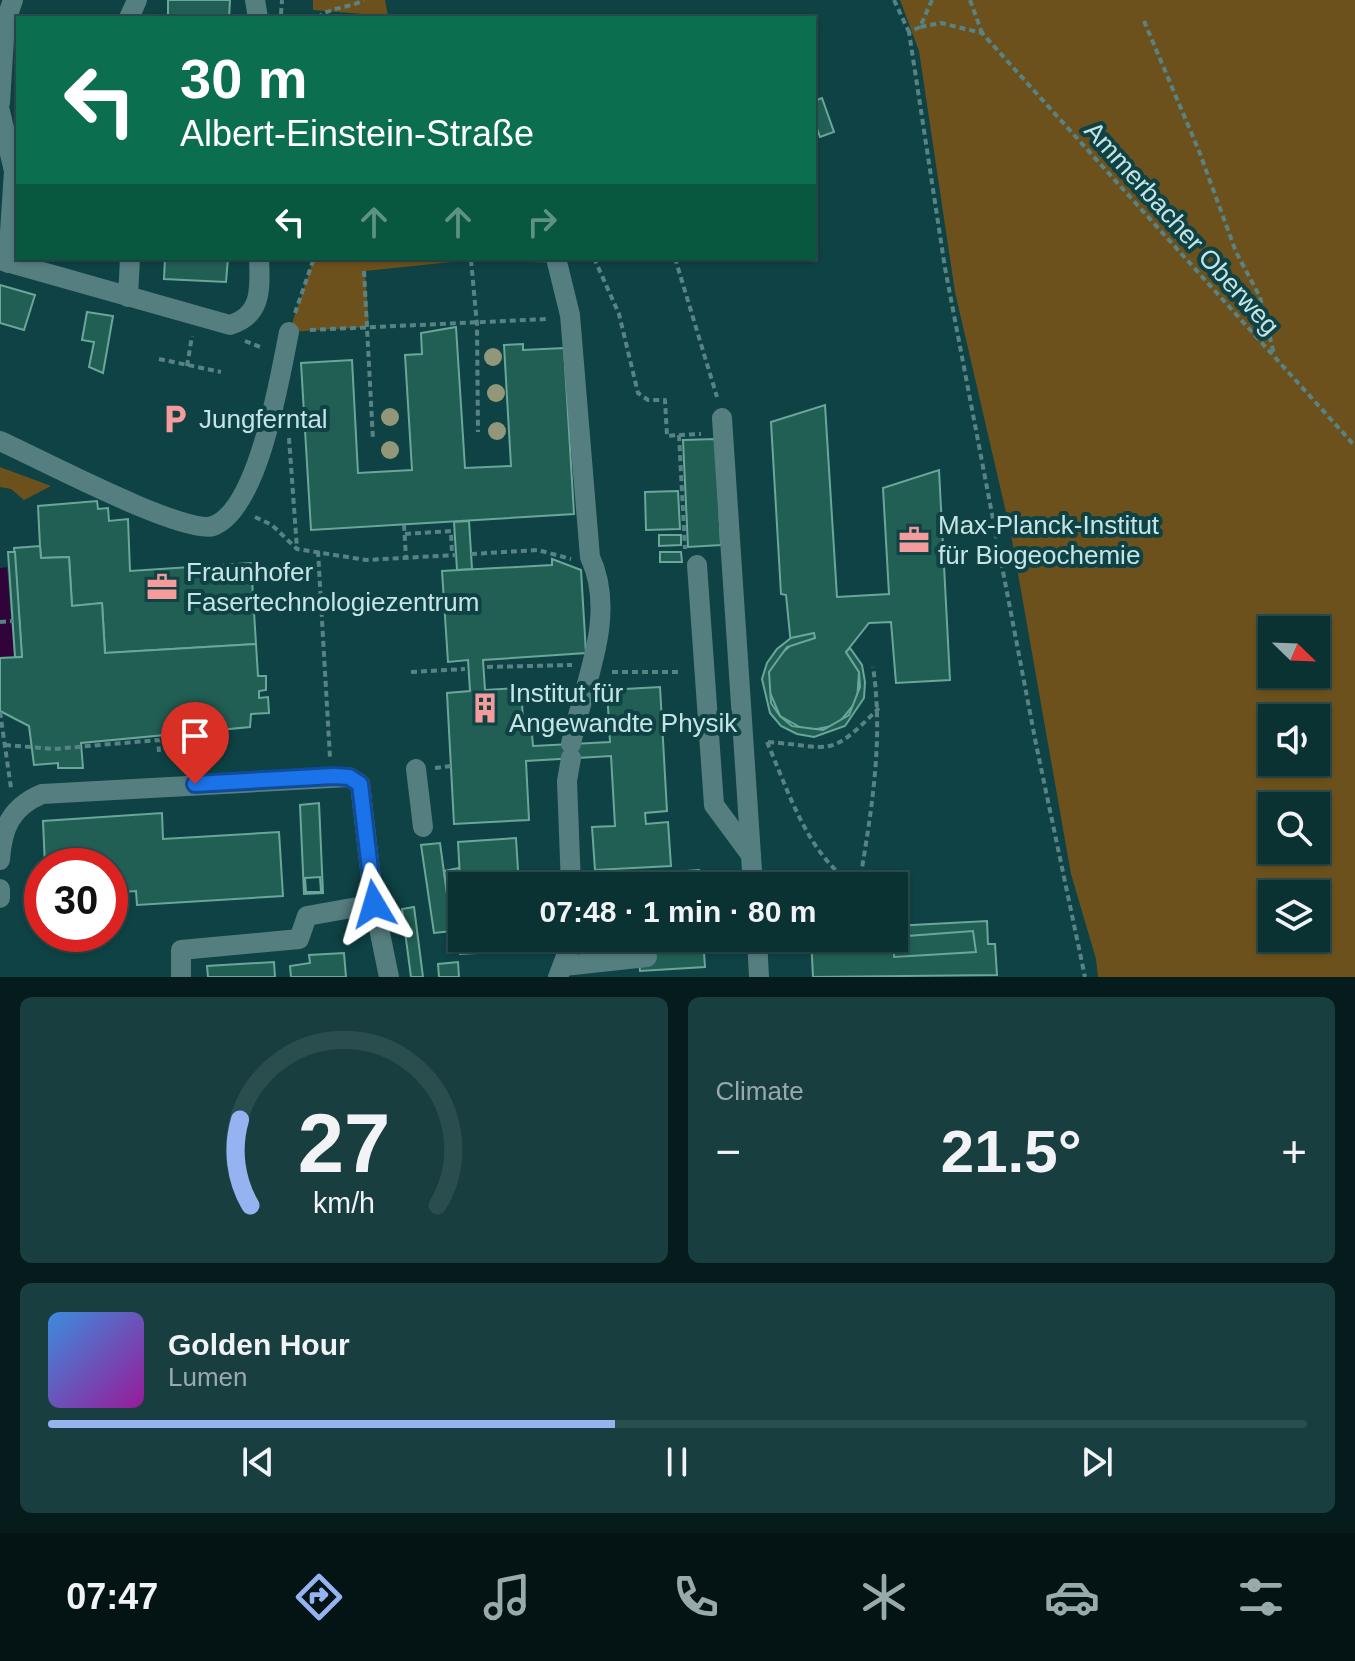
<!DOCTYPE html>
<html lang="en">
<head>
<meta charset="utf-8">
<style>
  :root { --surface:#0a3233; --page:#183e3f; --text:#f1f3f6; --muted:#99aaac; --line:#2a4d4e; --accent:#95b2f1 }
  body { margin:0; font-family:Helvetica,sans-serif; background:var(--page); color:var(--text); height:100vh; display:flex; flex-direction:column; font-size:30px; white-space:nowrap }
  * { box-sizing:border-box; margin:0 }
  p { font-size:26px; color:var(--muted) }
  .icon { flex:none; width:44px; height:44px; fill:none; stroke:currentColor; stroke-width:2; stroke-linecap:round; stroke-linejoin:round }
  .map { position:relative; height:977px; overflow:hidden }
  .panel { display:flex; flex-direction:column; gap:20px; padding:20px; background:#061c1c; flex:1 }
  .panel>* { flex:none }
  .banner { position:absolute; left:16px; top:16px; width:800px; height:244px; border-radius:0px; box-shadow:0 2px 6px #0004,0 0 0 2px var(--line); background:#0b6e4f; color:#fff; overflow:hidden }
  .needle { width:52px; rotate:113deg }
  .controls { position:absolute; left:1258px; top:616px; display:grid; gap:16px }
  .controls a { display:grid; place-items:center; width:72px; height:72px; border-radius:0px; background:var(--surface); box-shadow:0 2px 6px #0004,0 0 0 2px var(--line); font-size:40px }
  .speed { position:absolute; left:24px; top:848px; display:flex; gap:16px; font-size:40px; font-weight:700; text-align:center }
  .speed>* { display:grid; place-content:center; width:104px; height:104px; border-radius:50%; background:var(--surface); box-shadow:0 2px 6px #0004,0 0 0 2px var(--line); line-height:1 }
  .speed .limit { border:12px solid #d22; background:#fff; color:#111 }
  .pin { position:absolute; display:grid; place-items:center; width:68px; height:68px; color:#fff; margin:-82px -34px; border-radius:50% 50% 50% 0; rotate:-45deg; box-shadow:0 0 8px #0007 }
  .pin .icon { rotate:45deg }
  .me { position:absolute; width:88px; margin:-44px; rotate:353deg; stroke-linejoin:round; filter:drop-shadow(0 0 6px #0008) }
  .turn { display:flex; align-items:center; gap:28px; height:168px; padding:0 32px; font-size:36px }
  .turn .icon { width:104px; height:104px; stroke-width:2.5 }
  .turn b { display:block; font-size:56px; line-height:68px }
  .lanes { display:flex; align-items:center; height:76px; padding:0 32px; background:#0003; justify-content:center; gap:40px; direction:ltr }
  .lanes .off { opacity:.35 }
  .big { font-size:60px; font-weight:700; line-height:1.1 }
  .panel .widget { flex:1; display:flex; flex-direction:column; justify-content:center; gap:12px; min-width:0; padding:0 28px; border-radius:12px; background:var(--page) }
  .panel .dial { align-items:center; gap:0 }
  .dial svg { height:208px; overflow:visible; fill:none; stroke:var(--line); stroke-width:7; stroke-linecap:round; text-anchor:middle }
  .dial text { fill:var(--text); stroke:none }
  .song { display:flex; align-items:center; gap:24px }
  .cover { width:96px; height:96px; border-radius:12px; background:linear-gradient(135deg,hsl(210 70% 55%),hsl(300 70% 35%)) }
  .played { height:8px; border-radius:4px; background:linear-gradient(90deg,var(--accent) 45%,var(--line) 45%) }
  .keys { display:flex; justify-content:space-around; direction:ltr }
  .heat { display:flex; justify-content:space-between; align-items:center; font-size:44px; direction:ltr }
  .panel .tiles { flex:1; display:grid; gap:20px; grid-template-columns:1fr 1fr }
  .widget:last-child { grid-column:span 2 }
  .trip { position:absolute; left:448px; top:872px; width:460px; height:80px; border-radius:0px; background:var(--surface); box-shadow:0 2px 6px #0004,0 0 0 2px var(--line); font-weight:700; line-height:80px; text-align:center }
  .menu { display:flex; height:128px; justify-content:space-around; align-items:center; background:#041414; color:var(--muted) }
  .menu .icon { width:56px; height:56px }
  .menu .current { color:var(--accent) }
  .menu b { font-size:36px; color:var(--text) }
  .map>svg:first-child { display:block }
  .green { fill:#6d511d; fill-rule:evenodd }
  .water { fill:#30043a }
  .building { fill:#215f54; stroke:#6aa699; stroke-width:2; fill-rule:evenodd }
  .lines { fill:none; stroke-linecap:round; stroke-linejoin:round }
  .path { stroke:#588385; stroke-width:4; stroke-dasharray:6 4; stroke-linecap:butt }
  .minor { stroke:#557e80; stroke-width:20 }
  .tree { fill:#92977a }
  .route-casing { stroke:#114b97; stroke-width:20 }
  .route { stroke:#1a73e8; stroke-width:14 }
  .labels { text-anchor:middle; dominant-baseline:central; stroke-width:8; stroke-linejoin:round; paint-order:stroke }
  .street-label { font-size:26px; fill:#c5e4e5; stroke:#0e4244 }
  .poi-label { font-size:26px; fill:#c5e4e5; stroke:#0e4244; text-anchor:start }
</style>
</head>
<body>
<div class="map">
<svg width="1355" height="977" viewBox="0 0 1355 977">
  <rect width="100%" height="100%" fill="#0e4244"/>
  <g class="green">
    <polygon points="313,0 385,0 388,16 313,10"/>
    <path d="M 900,0 L 1355,0 L 1355,977 L 1098,977 L 1096,959 L 1071,874 L 1011,534 L 955,292 L 919,51 ZM 1272,630 L 1316,630 L 1316,674 L 1272,674 ZM 1272,718 L 1316,718 L 1316,762 L 1272,762 ZM 1272,806 L 1316,806 L 1316,850 L 1272,850 ZM 1272,894 L 1316,894 L 1316,938 L 1272,938 Z"/>
    <polygon points="314,258 556,258 557,263 471,260 365,271 369,327 289,332"/>
    <polygon points="0,467 51,486 24,500 11,489 0,487"/>
  </g>
  <polygon class="water" points="7,567 14,656 0,657 0,568"/>
  <g class="building">
    <polygon points="168,0 230,0 229,18 168,18"/>
    <polygon points="822,98 834,132 820,137 814,120 814,101"/>
    <polygon points="165,258 228,258 226,282 164,279"/>
    <polygon points="0,285 35,295 24,330 0,323"/>
    <polygon points="87,312 113,316 103,373 89,367 94,342 82,340"/>
    <polygon points="456,327 465,468 511,466 504,345 523,344 523,350 564,348 574,514 311,530 301,363 352,360 358,473 412,470 405,355 422,354 421,333"/>
    <polygon points="825,405 837,597 889,594 883,488 939,470 950,680 896,683 891,622 869,623 846,652 859,672 857,701 837,725 807,731 780,716 768,688 769,672 776,658 791,645 786,595 781,594 771,422"/>
    <polygon points="716,439 721,545 688,547 683,440"/>
    <polygon points="678,491 680,529 646,530 645,492"/>
    <polygon points="97,501 98,509 108,508 109,521 128,519 130,571 251,563 256,644 105,653 102,603 72,606 69,557 41,558 40,546 38,506"/>
    <polygon points="469,521 472,569 457,570 454,522"/>
    <polygon points="659,535 681,535 681,545 659,546"/>
    <polygon points="40,546 41,558 69,557 72,606 102,603 105,653 256,644 258,676 266,676 266,690 259,691 259,698 268,697 269,713 251,714 250,727 81,743 83,768 58,768 58,763 34,765 29,726 0,711 0,658 22,657 14,548"/>
    <polygon points="8,552 15,552 22,657 15,657"/>
    <polygon points="660,552 681,552 682,562 660,562"/>
    <polygon points="552,559 581,570 586,653 483,660 485,690 521,688 524,735 532,734 533,746 610,742 607,690 660,687 667,811 645,813 646,824 668,822 671,866 595,870 592,827 615,826 611,756 526,761 529,820 454,824 447,693 470,691 468,660 448,662 442,571 552,565"/>
    <polygon points="814,633 815,638 787,647 769,672 771,703 780,716 792,726 823,730 849,715 860,687 859,672 846,652 850,648 862,665 865,682 864,698 845,726 814,737 797,734 781,726 770,713 762,679 767,663 777,649 791,638"/>
    <path d="M 319,803 L 323,893 L 304,894 L 300,805 ZM 320,877 L 321,892 L 306,892 L 305,878 Z"/>
    <polygon points="162,813 163,839 279,832 283,896 137,905 136,891 110,893 110,866 45,866 43,821"/>
    <polygon points="516,838 519,886 462,886 462,915 458,842"/>
    <polygon points="440,843 452,931 434,933 421,845"/>
    <polygon points="459,868 462,916 451,917 444,871"/>
    <polygon points="699,870 700,886 587,886 587,878"/>
    <polygon points="807,873 852,885 852,886 808,886"/>
    <polygon points="414,907 423,977 411,977 402,909"/>
    <polygon points="987,921 988,944 995,944 997,975 813,977 811,938 894,938 894,926"/>
    <polygon points="973,931 976,952 894,957 894,937"/>
    <polygon points="459,937 476,938 477,953 460,954"/>
    <polygon points="480,938 496,938 497,952 481,953"/>
    <polygon points="501,938 518,938 519,951 502,952"/>
    <polygon points="637,938 703,938 705,967 640,971"/>
    <polygon points="344,953 346,977 291,977 290,966 310,963 309,955"/>
    <polygon points="274,962 275,977 208,977 207,966"/>
    <polygon points="458,962 459,977 439,977 438,964"/>
  </g>
  <g class="lines">
    <g class="path">
      <polyline points="894,0 909,32"/>
      <polyline points="932,0 920,27 941,23 982,33 1355,446"/>
      <polyline points="970,0 982,33"/>
      <polyline points="281,14 282,0"/>
      <path d="M 317,18 C 332,6 347,9 364,0"/>
      <polyline points="1144,21 1199,151 1236,252 1260,297 1274,354"/>
      <polyline points="920,27 909,32 945,268 1036,744 1085,977"/>
      <polyline points="594,258 619,314 638,393 648,400 665,400 667,436 679,435 685,549"/>
      <polyline points="675,258 717,397"/>
      <polyline points="471,260 477,325 478,432"/>
      <polyline points="364,271 373,440"/>
      <polyline points="295,313 314,258"/>
      <polyline points="310,330 548,319"/>
      <polyline points="245,341 263,348"/>
      <polyline points="159,359 221,372"/>
      <polyline points="187,366 192,336"/>
      <polyline points="679,435 701,434"/>
      <polyline points="289,438 297,549"/>
      <polyline points="255,517 272,525 297,549 366,560 456,555"/>
      <polyline points="404,525 406,558"/>
      <polyline points="405,534 451,531 452,554"/>
      <polyline points="318,551 330,758"/>
      <polyline points="471,554 538,550 571,559"/>
      <polyline points="0,622 13,621"/>
      <polyline points="487,667 572,665"/>
      <polyline points="411,672 465,669"/>
      <polyline points="612,672 682,672"/>
      <polyline points="0,712 11,788"/>
      <path d="M 767,742 C 788,790 808,857 856,886"/>
      <path d="M 768,742 C 834,747 828,759 879,708"/>
      <polyline points="5,745 54,749 158,740 159,752"/>
      <polyline points="435,768 451,766"/>
      <path d="M 859,886 C 871,814 884,740 873,667"/>
    </g>
    <g class="minor">
      <polyline points="255,0 258,18"/>
      <polyline points="129,18 137,0"/>
      <polyline points="0,103 5,23 13,0"/>
      <polyline points="0,111 14,171 8,263"/>
      <path d="M 556,258 L 570,315 L 590,557 C 618,617 583,684 571,744"/>
      <path d="M 0,260 L 230,325 C 263,315 260,287 259,258"/>
      <polyline points="128,297 130,258"/>
      <polyline points="722,418 753,886"/>
      <path d="M 0,441 C 36,457 185,536 213,526 C 259,509 280,376 289,332"/>
      <polyline points="697,565 714,805 751,855"/>
      <polyline points="571,758 567,781 571,886"/>
      <polyline points="416,769 423,827"/>
      <path d="M 0,860 C 2,828 11,807 42,794 L 349,777 L 360,784 L 374,904 L 389,977"/>
      <polyline points="0,889 0,898"/>
      <polyline points="757,938 759,977"/>
      <polyline points="564,966 647,957"/>
      <polyline points="181,977 181,950 299,939 307,916 374,904"/>
      <polyline points="558,977 573,938"/>
    </g>
  </g>
  <g class="tree">
    <circle cx="493" cy="357" r="9"/>
    <circle cx="496" cy="393" r="9"/>
    <circle cx="390" cy="417" r="9"/>
    <circle cx="497" cy="431" r="9"/>
    <circle cx="390" cy="450" r="9"/>
  </g>
  <g class="lines">
    <g class="route-casing">
      <polyline id="route" points="195,784 334,776 349,777 360,784 374,904"/>
    </g>
    <use href="#route" class="route"/>
  </g>
  <defs>
    <g id="parking-bare" transform="scale(2.4)"><path d="M-3.5-5.5H1a3.5 3.5 0 0 1 0 7H-1V5.5H-3.5ZM-1-3.4V-.6H.8a1.4 1.4 0 0 0 0-2.8Z" fill="#f59b9c" stroke="#0e4244" stroke-width="2.5" paint-order="stroke"/></g>
    <g id="office-bare" transform="scale(2.4)"><path d="M-6-3h4V-5.5h4V-3h4V5H-6ZM-1-4.5V-3h2v-1.5ZM-6 0V1H6V0Z" fill="#f59b9c" stroke="#0e4244" stroke-width="2.5" paint-order="stroke"/></g>
    <g id="building-bare" transform="scale(2.4)"><path d="M-4-6H4V6H1V3H-1V6H-4ZM-2.5-4.3h1.7v1.8h-1.7ZM.8-4.3h1.7v1.8H.8ZM-2.5-1h1.7V.8h-1.7ZM.8-1h1.7V.8H.8Z" fill="#f59b9c" stroke="#0e4244" stroke-width="2.5" paint-order="stroke"/></g>
  </defs>
  <g fill-rule="evenodd">
    <use href="#parking-bare" x="175" y="419"/>
    <use href="#office-bare" x="914" y="540"/>
    <use href="#office-bare" x="162" y="587"/>
    <use href="#building-bare" x="485" y="708"/>
  </g>
  <g class="labels">
    <g class="street-label">
      <text transform="translate(1182 228) rotate(48)">Ammerbacher Oberweg</text>
    </g>
    <g class="poi-label">
      <text x="199" y="419">Jungferntal</text>
      <text x="938" y="525">Max-Planck-Institut<tspan x="938" dy="30">für Biogeochemie</tspan></text>
      <text x="186" y="572">Fraunhofer<tspan x="186" dy="30">Fasertechnologiezentrum</tspan></text>
      <text x="509" y="693">Institut für<tspan x="509" dy="30">Angewandte Physik</tspan></text>
    </g>
  </g>
</svg>
<div class="controls">
<a><svg class="needle" viewBox="-14 -14 28 28"><path d="M0-13l5 13h-10z" fill="#e53935"/><path d="M0 13l5-13h-10z" fill="#99aaac"/></svg></a>
<a><svg class="icon" aria-label="sound" viewBox="0 0 24 24"><path d="M4 9h4l5-4v14l-5-4H4zM17 9q2 3 0 6"/></svg></a>
<a><svg class="icon" aria-label="search" viewBox="0 0 24 24"><circle cx="10" cy="10" r="6"/><path d="M15 15l6 6"/></svg></a>
<a><svg class="icon" aria-label="layers" viewBox="0 0 24 24"><path d="M12 4l9 5-9 5-9-5zM3 14l9 5 9-5"/></svg></a>
</div>
<div class="speed"><div class="limit">30</div></div>
<div class="pin" style="left:195px;top:784px;background:#d93025"><svg class="icon" aria-label="arrive" viewBox="0 0 24 24"><path d="M6 21V4h12l-3 4 3 4H6"/></svg></div>
<svg class="me" style="left:374px;top:904px" viewBox="-20 -20 40 40"><path d="M0-17L14 15 0 8-14 15z" fill="#1a73e8" stroke="#fff" stroke-width="4"/></svg>
<div class="trip">07:48 · 1 min · 80 m</div>
<div class="banner">
<div class="turn"><svg class="icon" aria-label="left" viewBox="0 0 24 24"><path d="M17 20v-9H6M10 6l-5 5 5 5"/></svg><div><b>30 m</b>Albert-Einstein-Straße</div></div>
<div class="lanes"><svg class="icon" aria-label="left" viewBox="0 0 24 24"><path d="M17 20v-9H6M10 6l-5 5 5 5"/></svg><svg class="icon off" aria-label="ahead" viewBox="0 0 24 24"><path d="M12 20V5M6 11l6-6 6 6"/></svg><svg class="icon off" aria-label="ahead" viewBox="0 0 24 24"><path d="M12 20V5M6 11l6-6 6 6"/></svg><svg class="icon off" aria-label="right" viewBox="0 0 24 24"><path d="M7 20v-9h11M14 6l5 5-5 5"/></svg></div>
</div>
</div>
<section class="panel">
<div class="tiles">
<div class="widget dial"><svg viewBox="0 0 100 80">
<path d="M14 69A42 42 0 1 1 86 69"/>
<path d="M14 69A42 42 0 0 1 10 36" stroke="#95b2f1"/>
<text x="50" y="56" font-size="32" font-weight="700">27</text>
<text x="50" y="72" font-size="11">km/h</text>
</svg></div>
<div class="widget"><p>Climate</p>
<div class="heat"><a>−</a><b class="big">21.5°</b><a>+</a></div>
</div>
<div class="widget">
<div class="song"><i class="cover"></i><div><b>Golden Hour</b><p>Lumen</p></div></div>
<div class="played"></div>
<div class="keys"><svg class="icon" aria-label="previous" viewBox="0 0 24 24"><path d="M18 5L8 12l10 7zM5 5v14"/></svg><svg class="icon" aria-label="pause" viewBox="0 0 24 24"><path d="M8 5v14M16 5v14"/></svg><svg class="icon" aria-label="next" viewBox="0 0 24 24"><path d="M6 5l10 7-10 7zM19 5v14"/></svg></div>
</div>
</div>
</section>
<nav class="menu">
<b>07:47</b>
<svg class="icon current" aria-label="directions" viewBox="0 0 24 24"><path d="M12 3l9 9-9 9-9-9zM9 14v-3h6M13 9l2 2-2 2"/></svg>
<svg class="icon" aria-label="music" viewBox="0 0 24 24"><path d="M9 18V5l10-2v13"/><circle cx="6" cy="18" r="3"/><circle cx="16" cy="16" r="3"/></svg>
<svg class="icon" aria-label="phone" viewBox="0 0 24 24"><path d="M5 4h4l2 5-3 2q2 4 5 5l2-3 5 2v4C11 20 4 13 5 4z"/></svg>
<svg class="icon" aria-label="climate" viewBox="0 0 24 24"><path d="M12 3v18M4 7l16 10M4 17L20 7"/></svg>
<svg class="icon" aria-label="car" viewBox="0 0 24 24"><path d="M5 17H2v-5l4-1 3-4h7l3 4 3 1v5h-3M9 17h6M6 11h13"/><circle cx="7" cy="17" r="2"/><circle cx="17" cy="17" r="2"/></svg>
<svg class="icon" aria-label="filters" viewBox="0 0 24 24"><path d="M4 7h16M4 17h16"/><circle cx="9" cy="7" r="2"/><circle cx="15" cy="17" r="2"/></svg>
</nav>
</body>
</html>
